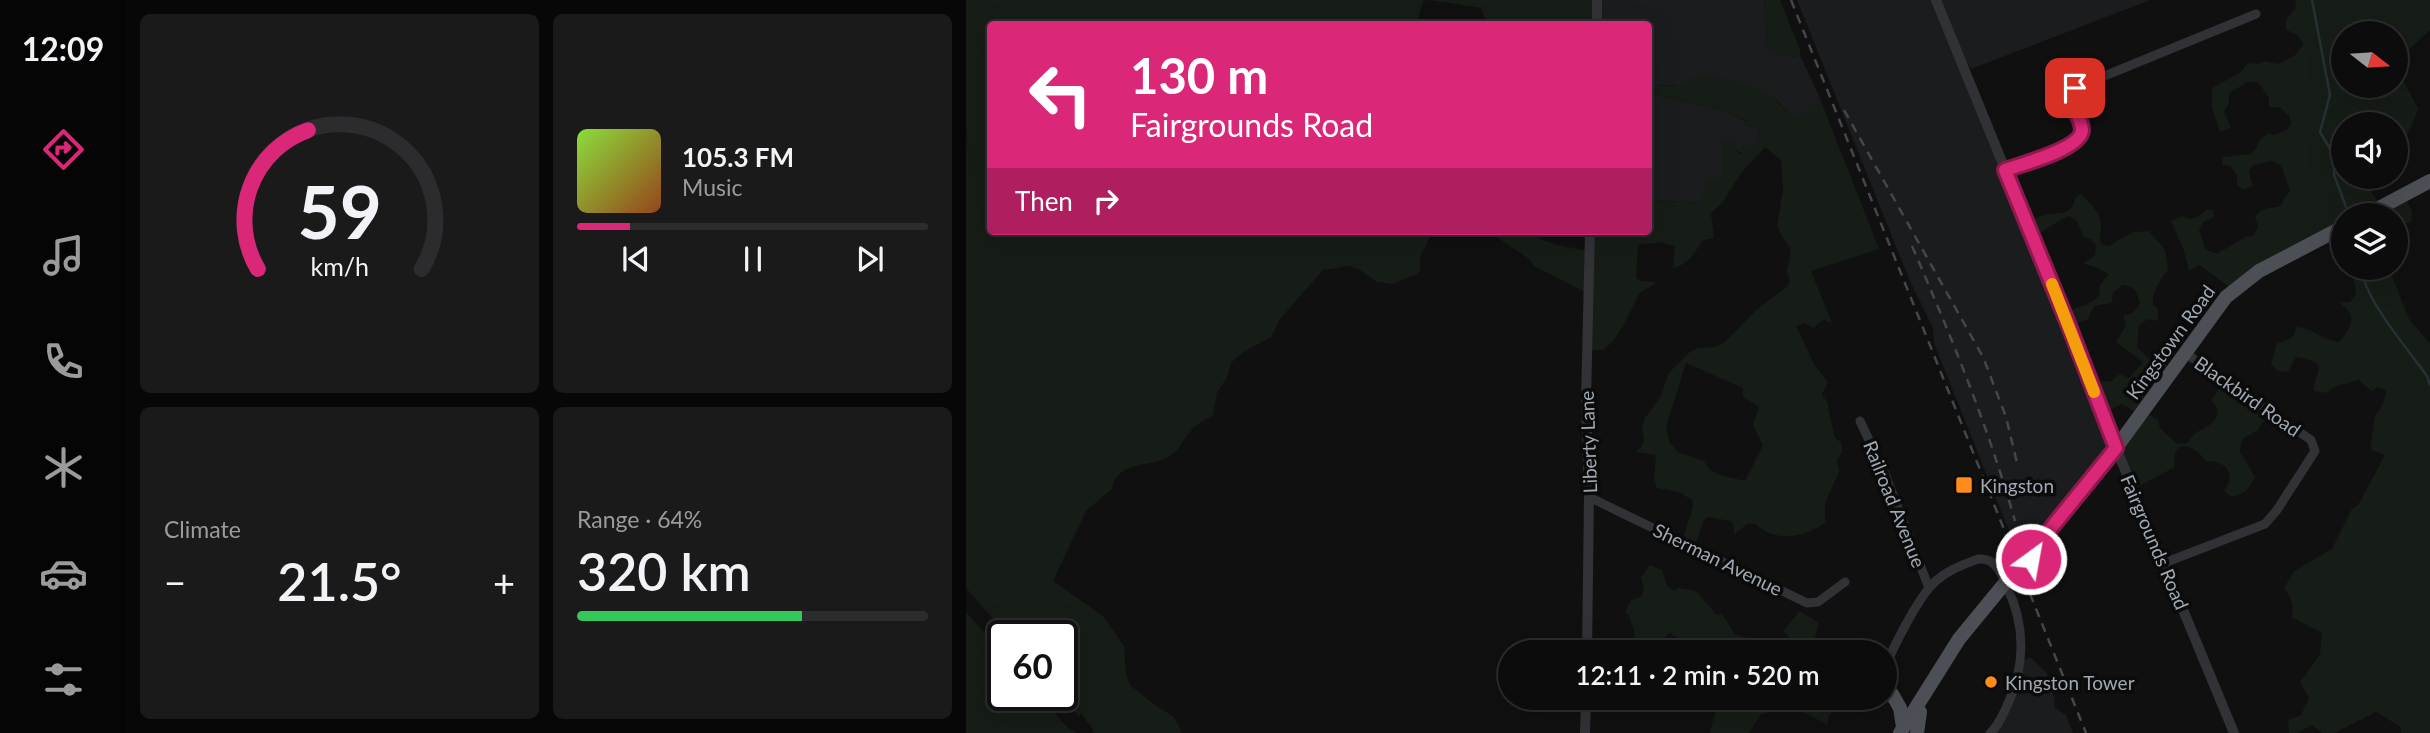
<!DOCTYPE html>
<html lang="en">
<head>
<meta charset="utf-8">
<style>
  :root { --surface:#0c0c0d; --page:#1a1a1b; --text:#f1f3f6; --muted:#9a9b9d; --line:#2c2c2e; --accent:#db2777 }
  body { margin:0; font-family:Lato,sans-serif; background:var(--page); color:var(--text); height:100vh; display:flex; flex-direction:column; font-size:26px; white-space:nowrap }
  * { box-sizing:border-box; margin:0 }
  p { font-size:23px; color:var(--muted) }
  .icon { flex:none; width:38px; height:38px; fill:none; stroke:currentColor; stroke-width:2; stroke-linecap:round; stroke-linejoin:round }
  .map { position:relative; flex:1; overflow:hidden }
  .sheet { display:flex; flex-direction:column; gap:14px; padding:14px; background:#070707; width:840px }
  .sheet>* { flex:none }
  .guide { position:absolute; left:21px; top:21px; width:665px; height:214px; border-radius:7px; box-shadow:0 7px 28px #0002,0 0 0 2px var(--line); background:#db2777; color:#fff; overflow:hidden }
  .needle { width:46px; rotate:107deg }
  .controls { position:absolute; left:1365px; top:21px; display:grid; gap:14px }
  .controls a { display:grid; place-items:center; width:77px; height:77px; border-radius:50%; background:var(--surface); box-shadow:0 7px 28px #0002,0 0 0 2px var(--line); font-size:35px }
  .speed { position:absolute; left:21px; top:620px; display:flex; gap:14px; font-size:35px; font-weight:700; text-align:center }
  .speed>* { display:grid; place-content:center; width:91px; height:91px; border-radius:50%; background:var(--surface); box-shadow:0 7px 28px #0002,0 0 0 2px var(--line); line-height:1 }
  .speed .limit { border:4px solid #111; border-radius:10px; background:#fff; color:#111 }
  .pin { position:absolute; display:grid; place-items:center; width:60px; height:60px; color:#fff; margin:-30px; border-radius:14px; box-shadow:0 4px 10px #0006 }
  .me { position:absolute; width:77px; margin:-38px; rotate:32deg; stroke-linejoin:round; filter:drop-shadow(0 0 5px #0008) }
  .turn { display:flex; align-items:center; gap:24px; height:147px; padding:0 28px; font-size:32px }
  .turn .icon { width:91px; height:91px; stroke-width:2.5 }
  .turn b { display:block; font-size:49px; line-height:60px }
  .then { display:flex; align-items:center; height:66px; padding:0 28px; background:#0003; gap:14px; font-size:26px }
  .big { font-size:52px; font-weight:600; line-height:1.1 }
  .sheet .card { flex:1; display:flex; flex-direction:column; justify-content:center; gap:10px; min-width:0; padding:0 24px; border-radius:10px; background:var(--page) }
  .sheet .dial { align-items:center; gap:0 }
  .dial svg { height:182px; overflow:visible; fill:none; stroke:var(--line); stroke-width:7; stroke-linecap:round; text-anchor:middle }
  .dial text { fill:var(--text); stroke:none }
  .song { display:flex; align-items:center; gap:21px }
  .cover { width:84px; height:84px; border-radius:10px; background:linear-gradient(135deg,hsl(90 70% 55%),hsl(20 70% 35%)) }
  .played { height:7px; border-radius:4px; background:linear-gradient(90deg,var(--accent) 15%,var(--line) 15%) }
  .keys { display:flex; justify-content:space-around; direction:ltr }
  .heat { display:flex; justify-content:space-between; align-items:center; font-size:38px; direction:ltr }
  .charge { height:10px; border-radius:5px; background:linear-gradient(90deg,#34c759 64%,var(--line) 0) }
  .sheet .tiles { flex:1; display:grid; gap:14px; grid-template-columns:repeat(2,1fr) }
  .trip { position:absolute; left:532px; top:640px; width:399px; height:70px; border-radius:35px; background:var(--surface); box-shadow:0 7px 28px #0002,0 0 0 2px var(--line); font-weight:600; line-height:70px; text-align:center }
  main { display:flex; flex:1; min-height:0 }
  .tab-bar { display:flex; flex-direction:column; width:126px; justify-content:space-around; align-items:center; background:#050505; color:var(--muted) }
  .tab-bar .icon { width:49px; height:49px }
  .tab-bar .on { color:var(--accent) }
  .tab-bar b { font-size:32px; color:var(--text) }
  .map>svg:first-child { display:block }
  .built { fill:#1b1c1e }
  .green { fill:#161c16; fill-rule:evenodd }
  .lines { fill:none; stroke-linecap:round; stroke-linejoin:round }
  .stream { stroke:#253135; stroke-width:2.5 }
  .minor { stroke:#303236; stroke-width:9 }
  .tertiary { stroke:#303236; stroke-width:10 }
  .primary { stroke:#4c5056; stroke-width:14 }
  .rail { stroke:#43474c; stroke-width:2.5; stroke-dasharray:9 7; stroke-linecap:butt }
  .route-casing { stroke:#8e194d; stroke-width:18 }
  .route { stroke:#db2777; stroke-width:12 }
  .slow { stroke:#f59e0b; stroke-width:12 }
  .poi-dot { fill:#ff8b1a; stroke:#0b0b0c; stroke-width:2.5 }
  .labels { text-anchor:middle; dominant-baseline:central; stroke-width:7; stroke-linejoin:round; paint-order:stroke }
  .street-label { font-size:19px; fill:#9fa9b3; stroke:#0b0b0c }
  .poi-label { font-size:19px; fill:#9fa9b3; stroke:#0b0b0c; text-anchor:start }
</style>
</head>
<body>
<main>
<nav class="tab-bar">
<b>12:09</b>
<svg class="icon on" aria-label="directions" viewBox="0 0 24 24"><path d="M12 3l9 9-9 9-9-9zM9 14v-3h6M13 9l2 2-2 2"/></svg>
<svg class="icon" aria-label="music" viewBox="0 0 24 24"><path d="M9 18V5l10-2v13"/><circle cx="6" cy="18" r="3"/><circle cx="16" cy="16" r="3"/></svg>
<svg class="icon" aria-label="phone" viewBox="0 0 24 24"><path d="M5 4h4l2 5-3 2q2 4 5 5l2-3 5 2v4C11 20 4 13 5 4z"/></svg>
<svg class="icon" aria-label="climate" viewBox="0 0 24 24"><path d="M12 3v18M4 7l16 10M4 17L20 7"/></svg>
<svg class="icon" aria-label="car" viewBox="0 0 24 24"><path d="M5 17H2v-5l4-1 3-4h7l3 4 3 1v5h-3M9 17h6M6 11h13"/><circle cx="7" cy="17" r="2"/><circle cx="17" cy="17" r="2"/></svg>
<svg class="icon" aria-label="filters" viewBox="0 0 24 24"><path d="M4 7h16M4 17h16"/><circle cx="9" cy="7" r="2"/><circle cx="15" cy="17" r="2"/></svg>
</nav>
<section class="sheet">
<div class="tiles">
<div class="card dial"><svg viewBox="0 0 100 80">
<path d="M14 69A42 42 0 1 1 86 69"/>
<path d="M14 69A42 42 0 0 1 36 8" stroke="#db2777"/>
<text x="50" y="56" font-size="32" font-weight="700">59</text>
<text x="50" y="72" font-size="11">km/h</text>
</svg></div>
<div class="card">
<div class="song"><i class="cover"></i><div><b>105.3 FM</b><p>Music</p></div></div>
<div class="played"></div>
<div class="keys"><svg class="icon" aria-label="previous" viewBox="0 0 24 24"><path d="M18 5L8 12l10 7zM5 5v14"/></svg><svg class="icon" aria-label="pause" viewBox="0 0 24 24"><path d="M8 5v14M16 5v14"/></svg><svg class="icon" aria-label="next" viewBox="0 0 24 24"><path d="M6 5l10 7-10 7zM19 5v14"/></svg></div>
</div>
<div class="card"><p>Climate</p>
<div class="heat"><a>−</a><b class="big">21.5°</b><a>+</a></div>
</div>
<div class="card"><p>Range · 64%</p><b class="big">320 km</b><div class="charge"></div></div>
</div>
</section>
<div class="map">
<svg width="1464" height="733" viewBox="0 0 1464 733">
  <rect width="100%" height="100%" fill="#101011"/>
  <g class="built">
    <polygon points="631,0 798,0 801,36 799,45 828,57 834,55 853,96 845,108 832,118 825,116 811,100 716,85 683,86 682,24 631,24"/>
    <polygon points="831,0 1184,0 1005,69 1002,63 996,63 1150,444 1055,561 968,343 967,328 943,279"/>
    <polygon points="692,95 761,112 780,121 778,124 792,129 793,135 790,145 777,149 776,154 770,148 756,178 734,203 688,200 683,203 682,96"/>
    <polygon points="1064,657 1081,673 1083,687 1088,697 1089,708 1100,715 1107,733 1030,733 1026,730 1035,716 1052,663"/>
  </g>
  <g class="green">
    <path d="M 0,0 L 458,0 L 450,24 L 24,24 L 24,231 L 467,231 L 454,257 L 454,270 L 451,274 L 426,284 L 411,282 L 394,270 L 383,266 L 357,270 L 314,319 L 305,337 L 276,353 L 266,362 L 260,379 L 251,392 L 247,415 C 240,420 230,424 225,431 C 217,439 213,451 204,456 C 185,468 150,460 146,489 L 120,511 L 87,581 L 137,616 L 158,646 L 160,673 L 164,685 L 189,705 L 208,717 L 216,733 L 129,733 L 115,713 L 113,717 L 94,695 L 96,695 L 96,635 L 41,635 L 0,588 L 0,129 L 5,178 L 0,126 Z"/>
    <polygon points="463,0 632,0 632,24 521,24 515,8"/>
    <path d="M 798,0 L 814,0 L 834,50 L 834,55 C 818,60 811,54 799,45 L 801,36 Z"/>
    <path d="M 1330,0 L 1464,0 L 1464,30 L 1437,55 L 1430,68 L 1452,108 C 1448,123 1441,138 1430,149 L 1430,124 L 1377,124 L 1377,177 L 1397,177 L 1399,187 L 1404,189 L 1413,205 L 1438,194 L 1446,212 L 1445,222 L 1430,226 L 1430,215 L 1377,215 L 1377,239 L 1371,228 L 1265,288 L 1233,265 L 1223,271 L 1218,251 L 1205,221 L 1216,216 C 1228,222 1232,217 1242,209 L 1248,211 L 1247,218 L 1237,222 L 1233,229 L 1239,249 L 1247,253 L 1252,253 L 1279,237 L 1288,235 L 1292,227 L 1289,217 L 1295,210 L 1314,206 L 1324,190 L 1315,165 L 1307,161 L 1287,165 L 1283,172 L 1287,186 L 1278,190 L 1271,185 L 1271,175 L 1264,166 L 1256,165 L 1257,157 L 1284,154 L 1290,149 L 1293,141 L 1302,133 L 1307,135 L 1321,130 L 1325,123 L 1323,116 L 1314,107 L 1303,107 L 1303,98 L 1292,82 L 1282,82 L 1263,93 L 1263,103 L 1258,112 L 1265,128 L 1254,132 L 1246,108 L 1246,88 L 1275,72 L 1282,63 L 1291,64 L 1299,61 L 1312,64 L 1328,56 L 1338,44 L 1330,34 L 1320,30 L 1320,20 L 1329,9 ZM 1377,33 L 1430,33 L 1430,86 L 1377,86 Z"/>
    <path d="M 734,74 C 753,79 785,83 801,93 C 813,100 819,114 831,118 L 844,108 L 853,96 L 913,249 L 845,271 L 866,323 L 857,320 L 847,328 L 839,323 L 830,326 L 848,364 L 862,382 L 856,394 L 861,402 L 869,438 L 875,442 L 876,452 L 871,460 L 873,472 L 859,503 L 859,522 C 841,538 807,543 790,524 L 781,524 L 768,535 L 768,526 L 764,521 L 741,517 L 737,522 L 729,547 L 716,541 L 727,507 L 726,500 L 713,492 L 691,488 L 688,480 L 690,455 L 670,452 L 676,446 L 678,441 L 676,428 L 679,418 L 695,396 L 702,374 L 724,352 L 732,348 L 748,347 L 759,342 L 791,309 L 821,287 L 824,280 L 821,271 L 825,250 L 811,227 L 817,189 L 815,160 L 799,147 L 775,173 L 757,202 L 745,213 L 748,238 L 737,240 C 729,252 722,265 707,268 L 709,246 L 699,244 L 698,242 L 672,245 L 670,278 L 675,281 L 690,282 C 685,288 676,289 672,296 C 661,315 656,336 637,350 L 622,350 L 621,293 L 568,266 L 562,258 L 521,231 L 565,231 C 578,246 605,247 623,251 L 625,231 L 682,231 L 683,203 L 688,200 L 734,203 L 737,198 L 737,181 L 756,177 L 757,140 L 770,143 L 772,153 L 775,154 L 776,146 L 790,145 L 793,135 L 792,129 L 778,124 L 780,120 L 761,112 L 692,95 L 683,96 L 683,86 L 716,85 ZM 720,363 L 777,388 L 777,397 L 793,407 L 787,425 L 797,445 L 779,481 L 754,475 L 743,469 L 738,461 L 712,452 L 704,443 L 700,427 Z"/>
    <path d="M 1115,194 C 1124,202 1136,214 1135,227 C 1135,235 1132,237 1135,244 L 1142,246 L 1167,232 L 1183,231 C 1198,250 1199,242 1202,270 C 1195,278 1185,294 1187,305 L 1192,309 L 1192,321 L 1182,319 L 1173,325 L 1171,347 L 1183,359 L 1192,360 L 1203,367 L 1177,411 L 1192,420 L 1194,428 L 1210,443 L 1220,444 C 1224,440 1228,433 1233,431 C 1246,425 1260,415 1245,400 L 1258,381 L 1304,412 L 1291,431 L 1276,439 L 1274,452 L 1289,477 C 1283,489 1279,494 1265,497 L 1258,490 C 1265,482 1266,474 1259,466 L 1248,461 L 1240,462 C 1229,444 1204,436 1209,467 L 1168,489 L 1152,451 L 1173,414 L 1156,404 L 1138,412 L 1129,382 L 1145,381 L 1154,374 L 1163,378 L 1177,362 L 1150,342 L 1160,325 L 1157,315 C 1167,315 1170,310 1174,302 C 1170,291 1169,286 1156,285 L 1147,293 L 1146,303 L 1128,306 L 1122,319 L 1105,326 L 1098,312 L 1120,305 L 1128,300 L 1133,295 L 1134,285 L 1143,274 C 1138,271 1123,264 1117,264 L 1129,255 L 1130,245 L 1125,239 L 1118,237 L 1111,221 L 1103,216 C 1089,222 1080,230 1067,238 L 1061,223 C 1066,221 1072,217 1077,215 C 1090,212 1107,217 1109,198 Z"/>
    <path d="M 1385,268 L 1423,268 L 1443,319 L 1464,344 L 1464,733 L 1435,733 L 1435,727 L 1410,712 L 1368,733 L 1356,733 L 1346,725 L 1331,733 L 1323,733 L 1322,720 L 1335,715 L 1343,698 L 1334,682 L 1354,654 L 1356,633 L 1325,617 C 1330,608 1324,596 1318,588 L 1328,571 L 1366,549 L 1386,509 L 1392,505 L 1419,455 L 1404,449 L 1409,416 L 1417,404 L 1420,390 L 1412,387 L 1405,391 L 1393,380 L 1370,386 L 1360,393 L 1348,391 C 1347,372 1367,362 1330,357 L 1322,372 L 1312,371 L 1305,364 L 1311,343 C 1322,341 1329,338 1330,327 C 1345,327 1355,340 1373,342 C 1378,337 1387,324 1385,316 C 1384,311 1377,306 1373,302 L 1384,302 L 1390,293 Z"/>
    <path d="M 684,565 L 696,570 L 701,586 L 709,591 L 712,588 L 730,591 L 751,615 L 756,614 L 769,634 L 784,639 L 796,651 L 739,653 L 703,633 L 684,653 L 667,653 C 672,639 667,626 662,614 L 659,612 L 665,600 L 675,597 L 678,589 L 675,577 Z"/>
    <polygon points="834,611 853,623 849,637 858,647 857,653 834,653 830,644 817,631"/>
    <polygon points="0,612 37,653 37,695 73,695 101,727 111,733 0,733"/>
    <polygon points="757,698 788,698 807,712 795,714 783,733 744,733 750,708"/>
    <path d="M 836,698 L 860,698 L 882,708 L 880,712 C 869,707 861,712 862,725 L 833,710 Z"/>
  </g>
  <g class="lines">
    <g class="stream">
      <polyline points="1346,0 1364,95 1354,132 1369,157 1368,175 1383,215"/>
      <path d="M 1395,268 C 1399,300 1441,348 1461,376 L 1464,385"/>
    </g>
    <g class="minor">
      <path d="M 1039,170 C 1056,164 1115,149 1116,130 C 1116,120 1107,108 1104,99 L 1109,88 L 1290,14"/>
      <polyline points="894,421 919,474 963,588"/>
      <polyline points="623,497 841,603 852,602 879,582"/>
      <polyline points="1198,563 1299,524 1311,510 1349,451 1345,440 1219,353"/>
      <path d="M 919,668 C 927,647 949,605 963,588 C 972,577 986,569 999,564 C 1008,561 1014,556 1024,561 C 1033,566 1037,578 1041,587 C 1060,626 1059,667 1041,706 C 1036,716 1033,725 1024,733"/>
    </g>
    <g class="tertiary">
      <polyline points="970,0 1103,326 1150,448 1268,733"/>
      <polyline points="631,24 631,0"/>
      <polyline points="621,653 623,497 620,401 624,231"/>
      <polyline points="619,733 620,698"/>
    </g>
    <g class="primary">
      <polyline points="1400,215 1464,181"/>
      <polyline points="926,694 934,708 937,727"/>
      <polyline points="934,733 993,639 1150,448 1260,297 1293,271 1377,227"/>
      <polyline points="951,733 954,712"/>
    </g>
    <g class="rail">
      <polyline points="825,0 1120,733"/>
      <polyline points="878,110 1017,357 1040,417 1051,463"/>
      <path d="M 946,246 C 985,336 1022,426 1049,521"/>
    </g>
  </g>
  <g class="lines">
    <g class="route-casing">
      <path id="route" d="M 1065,559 L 1068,549 L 1150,448 L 1103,326 L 1039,170 C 1056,164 1115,149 1116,130 C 1116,120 1107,108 1104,99 L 1109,88"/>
    </g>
    <use href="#route" class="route"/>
    <polyline class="slow" points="1086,284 1128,392"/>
  </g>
  <g class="poi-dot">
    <rect x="989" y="476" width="18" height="18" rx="3.5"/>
    <circle cx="1025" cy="682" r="7"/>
  </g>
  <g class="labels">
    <g class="street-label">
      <text transform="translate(1204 342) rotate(-54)">Kingstown Road</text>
      <text transform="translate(1282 396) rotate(35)">Blackbird Road</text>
      <text transform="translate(622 442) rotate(-92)">Liberty Lane</text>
      <text transform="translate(929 504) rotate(68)">Railroad Avenue</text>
      <text transform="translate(1189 542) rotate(67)">Fairgrounds Road</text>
      <text transform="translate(752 559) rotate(26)">Sherman Avenue</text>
    </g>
    <g class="poi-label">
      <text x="1014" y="485">Kingston</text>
      <text x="1039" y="682">Kingston Tower</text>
    </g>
  </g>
</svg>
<div class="controls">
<a><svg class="needle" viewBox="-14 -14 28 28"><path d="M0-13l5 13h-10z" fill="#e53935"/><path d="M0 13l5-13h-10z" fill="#9a9b9d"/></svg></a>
<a><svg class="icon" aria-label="sound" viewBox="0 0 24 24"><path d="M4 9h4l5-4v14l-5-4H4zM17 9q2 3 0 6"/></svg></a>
<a><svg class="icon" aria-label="layers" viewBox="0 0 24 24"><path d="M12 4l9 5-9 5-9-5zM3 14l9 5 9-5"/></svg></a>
</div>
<div class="speed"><div class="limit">60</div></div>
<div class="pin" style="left:1109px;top:88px;background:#d93025"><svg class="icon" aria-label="arrive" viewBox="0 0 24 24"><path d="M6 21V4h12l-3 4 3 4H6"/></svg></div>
<svg class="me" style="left:1065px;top:559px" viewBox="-20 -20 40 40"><circle r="17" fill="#db2777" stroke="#fff" stroke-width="3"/><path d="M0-11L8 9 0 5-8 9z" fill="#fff"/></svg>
<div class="trip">12:11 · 2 min · 520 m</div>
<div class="guide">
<div class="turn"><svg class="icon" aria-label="left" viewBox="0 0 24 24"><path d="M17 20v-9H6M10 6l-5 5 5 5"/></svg><div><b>130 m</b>Fairgrounds Road</div></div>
<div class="then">Then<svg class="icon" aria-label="right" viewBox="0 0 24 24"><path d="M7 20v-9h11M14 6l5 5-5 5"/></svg></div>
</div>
</div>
</main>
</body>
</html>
